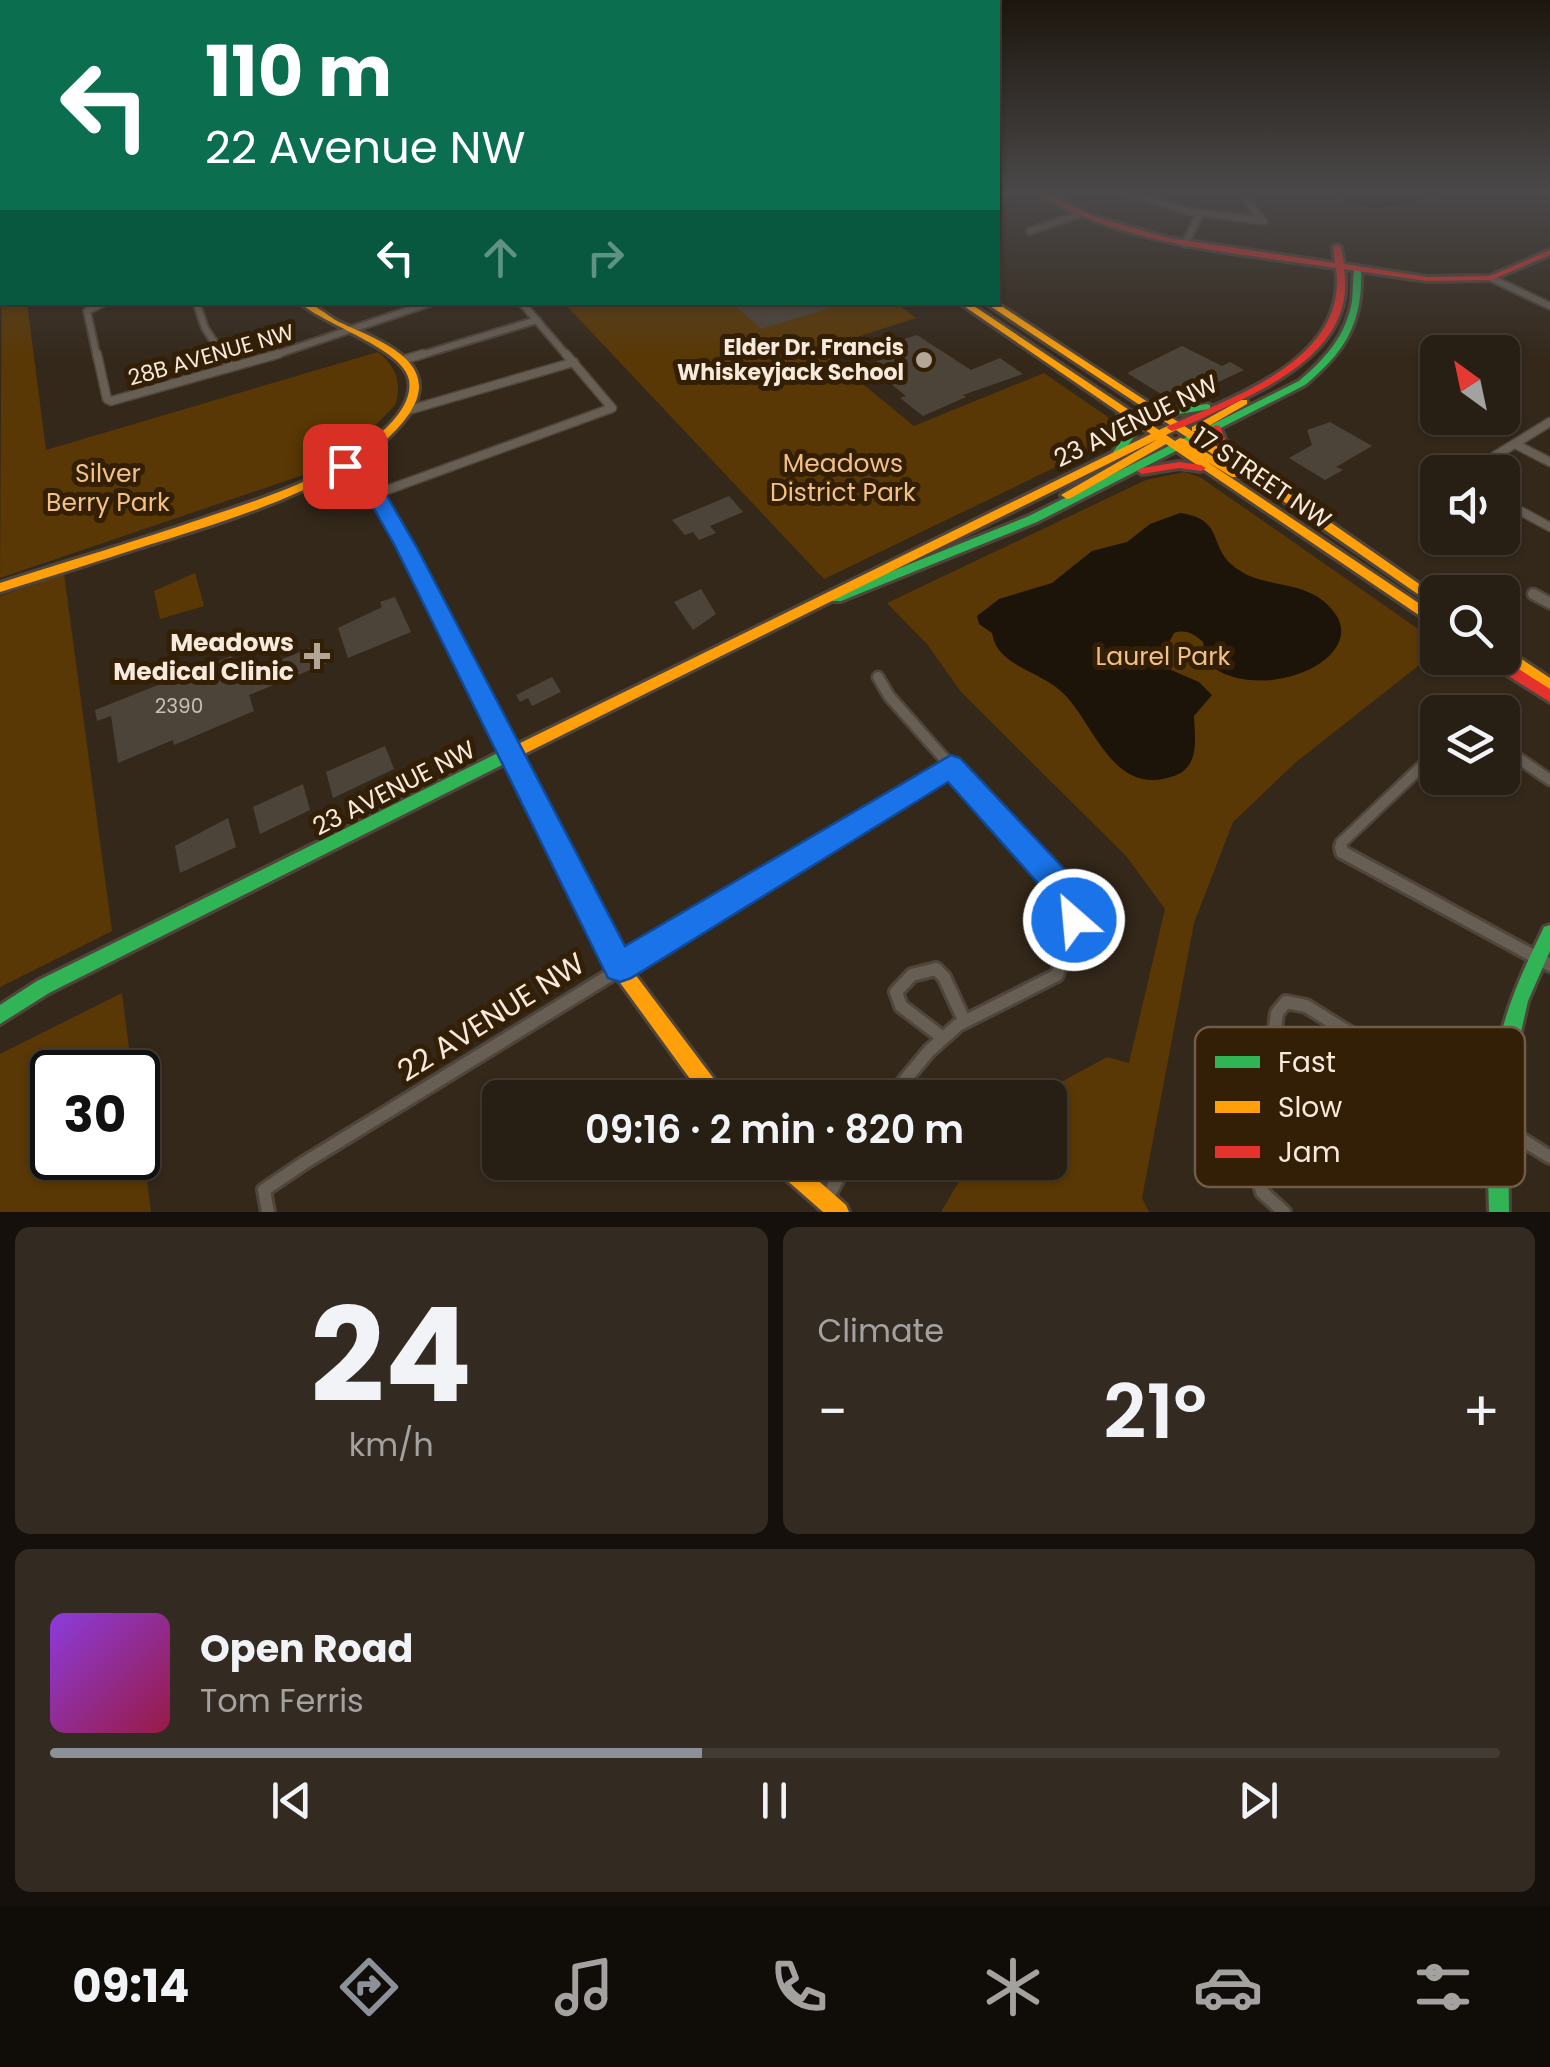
<!DOCTYPE html>
<html lang="en">
<head>
<meta charset="utf-8">
<style>
  :root { --surface:#271e14; --page:#332b22; --text:#f1f3f6; --muted:#a4a2a0; --line:#433c34; --accent:#8c9099 }
  body { margin:0; font-family:Poppins,sans-serif; background:var(--page); color:var(--text); height:100vh; display:flex; flex-direction:column; font-size:38px; white-space:nowrap }
  * { box-sizing:border-box; margin:0 }
  p { font-size:32px; color:var(--muted) }
  .icon { flex:none; width:55px; height:55px; fill:none; stroke:currentColor; stroke-width:2; stroke-linecap:round; stroke-linejoin:round }
  .map { position:relative; height:1212px; overflow:hidden }
  .sheet { display:flex; flex-direction:column; gap:15px; padding:15px; background:#15100b; flex:1 }
  .sheet>* { flex:none }
  .top-card { position:absolute; left:0px; top:0px; width:1000px; height:305px; box-shadow:0 2px 8px #0004,0 0 0 2px var(--line); background:#0b6e4f; color:#fff; overflow:hidden }
  .needle { width:65px; rotate:327deg }
  .buttons { position:absolute; left:1420px; top:335px; display:grid; gap:20px }
  .buttons a { display:grid; place-items:center; width:100px; height:100px; border-radius:15px; background:var(--surface); box-shadow:0 2px 8px #0004,0 0 0 2px var(--line); font-size:50px }
  .speed { position:absolute; left:30px; top:1050px; display:flex; gap:20px; font-size:50px; font-weight:700; text-align:center }
  .speed>* { display:grid; place-content:center; width:130px; height:130px; border-radius:50%; background:var(--surface); box-shadow:0 2px 8px #0004,0 0 0 2px var(--line); line-height:1 }
  .speed .limit { border:5px solid #111; border-radius:15px; background:#fff; color:#111 }
  .pin { position:absolute; display:grid; place-items:center; width:85px; height:85px; color:#fff; margin:-42px; border-radius:20px; box-shadow:0 5px 15px #0006 }
  .me { position:absolute; width:110px; margin:-55px; rotate:333deg; stroke-linejoin:round; filter:drop-shadow(0 0 8px #0008) }
  .turn { display:flex; align-items:center; gap:35px; height:210px; padding:0 40px; font-size:45px }
  .turn .icon { width:130px; height:130px; stroke-width:2.5 }
  .turn b { display:block; font-size:70px; line-height:85px }
  .lanes { display:flex; align-items:center; height:95px; padding:0 40px; background:#0003; justify-content:center; gap:50px; direction:ltr }
  .lanes .off { opacity:.35 }
  .big { font-size:75px; font-weight:600; line-height:1.1 }
  .sheet .tile { flex:1; display:flex; flex-direction:column; justify-content:center; gap:15px; min-width:0; padding:0 35px; border-radius:15px; background:var(--page) }
  .sheet .dial { align-items:center; gap:0 }
  .dial b { font-size:130px; line-height:1 }
  .song { display:flex; align-items:center; gap:30px }
  .cover { width:120px; height:120px; border-radius:15px; background:linear-gradient(135deg,hsl(270 70% 55%),hsl(340 70% 35%)) }
  .played { height:10px; border-radius:5px; background:linear-gradient(90deg,var(--accent) 45%,var(--line) 45%) }
  .keys { display:flex; justify-content:space-around; direction:ltr }
  .heat { display:flex; justify-content:space-between; align-items:center; font-size:55px; direction:ltr }
  .sheet .tiles { flex:1; display:grid; gap:15px; grid-template-columns:1fr 1fr }
  .tile:last-child { grid-column:span 2 }
  .trip { position:absolute; left:482px; top:1080px; width:585px; height:100px; border-radius:15px; background:var(--surface); box-shadow:0 2px 8px #0004,0 0 0 2px var(--line); font-weight:600; line-height:100px; text-align:center }
  .menu { display:flex; height:160px; justify-content:space-around; align-items:center; background:#100c08; color:var(--muted) }
  .menu .icon { width:70px; height:70px }
  .menu .selected { color:var(--accent) }
  .menu b { font-size:45px; color:var(--text) }
  .map>svg:first-child { display:block }
  .green { fill:#5a3805 }
  .water { fill:#1d1409 }
  .building { fill:#4d4439 }
  .lines { fill:none; stroke-linecap:round; stroke-linejoin:round }
  .street-far3-casing { stroke:#4f453a; stroke-width:10 }
  .street-far2-casing { stroke:#4f453a; stroke-width:11 }
  .street-far1-casing { stroke:#4f453a; stroke-width:15 }
  .street-casing { stroke:#4f453a; stroke-width:18 }
  .fast-casing { stroke:#4f453a; stroke-width:6 }
  .slow-casing { stroke:#4f453a; stroke-width:6 }
  .jam-casing { stroke:#4f453a; stroke-width:6 }
  .street-far3 { stroke:#675e54; stroke-width:6 }
  .street-far2 { stroke:#675e54; stroke-width:8 }
  .street-far1 { stroke:#675e54; stroke-width:10 }
  .street { stroke:#675e54; stroke-width:12 }
  .fast { fill:#30b455; fill-rule:evenodd }
  .slow { fill:#ff9f0a; fill-rule:evenodd }
  .jam { fill:#e5322d; fill-rule:evenodd }
  .route { fill:#1a73e8; stroke:#114b97; stroke-width:2.5 }
  .poi-dot { fill:#b3a597; stroke:#331f06; stroke-width:4 }
  .labels { text-anchor:middle; dominant-baseline:central; stroke-width:10; stroke-linejoin:round; paint-order:stroke }
  .number-label { font-size:20px; fill:#ccc0b2 }
  .far-poi-label { font-size:22px; font-weight:bold; fill:#f7e9db; stroke:#331f06; text-anchor:end }
  .far-street-label { font-size:22px; fill:#f7e9db; stroke:#331f06 }
  .street-label { font-size:25px; fill:#f7e9db; stroke:#331f06 }
  .park-label { font-size:25px; fill:#f3c086; stroke:#331f06 }
  .poi-label { font-size:25px; font-weight:bold; fill:#f7e9db; stroke:#331f06; text-anchor:end }
  .near-street-label { font-size:30px; fill:#f7e9db; stroke:#331f06 }
  .key { fill:#331f06; stroke:#6e5c46; stroke-width:2.5 }
  .key-label { font-size:28px; fill:#f7e9db }
</style>
</head>
<body>
<div class="map">
<svg width="1550" height="1212" viewBox="0 0 1550 1212">
  <rect width="100%" height="100%" fill="#34281a"/>
  <g class="green">
    <path d="M 2,230 L 2,302 L 27,303 L 46,450 L 378,352 C 395,365 403,384 395,405 L 351,451 L 318,470 L 0,578 Z"/>
    <polygon points="564,303 896,303 916,318 820,349 914,426 1044,373 1108,417 1110,441 824,579"/>
    <polygon points="1184,472 1200,477 1437,642 1437,651 1295,763 1233,822 1194,923 1142,1198 1149,1212 941,1212 970,1163 1050,1162 1050,1098 1035,1097 1039,1094 1107,1057 1129,1063 1165,909 1127,857 961,692 927,644 887,603 1146,480"/>
    <polygon points="195,573 204,606 160,619 154,591"/>
    <polygon points="64,574 112,931 0,987 0,596"/>
    <polygon points="122,993 132,1072 52,1072 52,1158 138,1158 138,1112 151,1212 0,1212 0,1054"/>
  </g>
  <g class="water">
    <path d="M 1442,191 C 1408,205 1364,219 1333,191 Z"/>
    <path d="M 1180,513 C 1223,519 1209,543 1231,564 C 1261,592 1307,576 1334,612 C 1371,660 1257,708 1206,662 L 1203,642 C 1194,634 1186,629 1174,633 L 1161,658 L 1162,666 L 1199,682 L 1212,695 L 1194,716 C 1195,739 1200,767 1174,776 C 1115,797 1097,731 1067,697 C 1042,669 998,669 992,633 L 979,624 L 977,616 L 999,599 L 1052,583 L 1092,551 L 1127,542 L 1150,524 Z"/>
  </g>
  <g class="building">
    <polygon points="731,302 843,302 843,304 761,329"/>
    <polygon points="917,335 971,370 1000,358 1023,374 963,395 966,397 923,416 900,398 906,396 867,365 883,359 870,350"/>
    <polygon points="1182,346 1222,366 1230,362 1244,370 1195,393 1161,394 1127,373"/>
    <polygon points="1330,422 1372,446 1336,467 1343,470 1325,480 1289,458 1312,445 1307,430"/>
    <polygon points="729,496 743,512 710,526 716,533 699,540 693,532 685,535 672,520"/>
    <polygon points="701,589 716,614 693,630 674,602"/>
    <polygon points="395,597 411,632 348,658 338,628 382,607 380,602"/>
    <polygon points="320,644 327,663 249,695 254,711 174,745 173,740 118,763 111,716 97,721 95,710 231,656 238,677"/>
    <polygon points="552,677 561,692 532,706 528,698 520,702 516,695"/>
    <polygon points="385,746 394,769 333,798 326,772"/>
    <polygon points="303,784 310,810 260,834 253,807"/>
    <polygon points="228,818 236,847 180,873 175,846"/>
  </g>
  <g class="lines">
    <g class="street-far3-casing">
      <g id="street-far3">
        <polyline points="1122,191 1187,211 1264,221"/>
        <polyline points="998,195 1008,191"/>
        <polyline points="1248,203 1264,221"/>
        <polyline points="1030,231 1080,214"/>
        <polyline points="1185,244 1200,213"/>
        <polyline points="1491,278 1550,306"/>
        <polyline points="196,302 205,328 224,357"/>
        <polyline points="521,302 568,357"/>
        <polyline points="97,357 87,311 105,302"/>
        <polyline points="269,357 433,302"/>
        <polyline points="415,357 537,320"/>
      </g>
    </g>
    <g class="street-far2-casing">
      <g id="street-far2">
        <polyline points="97,354 107,399 111,401 278,354"/>
        <polyline points="222,354 231,367"/>
        <polyline points="403,360 423,354"/>
        <polyline points="409,410 574,362"/>
        <polyline points="1515,444 1550,462"/>
        <polyline points="1469,472 1550,422"/>
        <polyline points="376,494 612,408 566,354"/>
        <polyline points="1502,501 1550,527"/>
      </g>
    </g>
    <g class="street-far1-casing">
      <g id="street-far1">
        <polyline points="1533,594 1550,603"/>
        <polyline points="878,677 889,696 1024,849"/>
        <polyline points="1502,747 1550,780"/>
        <polyline points="815,849 951,766"/>
        <polyline points="1342,849 1341,843 1438,751"/>
      </g>
    </g>
    <g class="street-casing">
      <g id="street">
        <polyline points="1341,847 1342,852 1550,965"/>
        <polyline points="943,1038 901,1006 896,992 912,975 936,969 944,977 964,1020"/>
        <polyline points="890,1098 929,1051 958,1025 1057,975 1077,909 1022,847"/>
        <polyline points="826,1200 847,1162"/>
        <polyline points="268,1212 264,1190 304,1163 819,847"/>
        <polyline points="1284,1212 1262,1192 1257,1173 1277,1013 1286,1002 1306,1006 1550,1157"/>
      </g>
    </g>
    <g class="fast-casing">
      <g id="fast">
        <rect x="0" y="225" width="2" height="5"/>
        <path d="M 1354,268 L 1361,270 C 1363,323 1345,352 1305,385 L 1037,522 L 841,601 L 833,601 L 831,598 L 833,595 L 1029,516 L 1299,381 C 1325,359 1346,336 1352,301 C 1353,290 1353,279 1354,268 Z"/>
        <polygon points="1207,404 1210,405 1210,409 1172,415 1153,411 1152,409 1157,406 1172,409"/>
        <polygon points="1123,411 1128,414 1136,434 1122,454 1118,455 1113,452 1126,434 1118,414"/>
        <polygon points="345,463 349,464 382,494 414,551 515,746 520,748 522,752 520,756 594,899 596,905 594,911 588,913 582,911 508,762 49,993 0,1024 0,1005 37,981 502,751 402,551 372,496 340,466"/>
        <path d="M 1550,925 L 1550,951 L 1528,1001 L 1513,1068 L 1508,1137 L 1509,1212 L 1489,1212 C 1487,1153 1487,1093 1501,1035 C 1510,997 1527,962 1544,927 Z"/>
      </g>
    </g>
    <g class="slow-casing">
      <g id="slow">
        <path d="M 299,302 C 314,302 326,315 339,322 C 375,339 445,361 409,414 C 361,484 218,523 139,548 C 92,563 46,578 0,592 L 0,583 C 68,561 137,541 204,518 C 240,506 278,494 312,478 C 342,462 416,421 409,380 C 404,349 324,325 299,302 Z"/>
        <polygon points="958,302 968,302 1159,430 1170,425 984,302 995,302 1192,431 1192,427 1241,400 1247,400 1247,404 1200,431 1193,431 1278,486 1438,597 1438,608 1270,492 1176,430 1166,435 1175,441 1180,438 1184,439 1240,473 1241,475 1240,477 1232,477 1206,461 1438,616 1438,628 1166,444 1071,498 1067,499 1061,495 1158,439 520,756 515,758 510,756 508,752 510,748 1151,434"/>
        <polygon points="1502,646 1550,678 1550,690 1501,658"/>
        <polygon points="588,897 594,899 625,961 723,1091 725,1098 704,1098 613,973 580,905 582,899"/>
        <polygon points="771,1162 797,1162 846,1205 849,1212 823,1212 774,1169"/>
      </g>
    </g>
    <g class="jam-casing">
      <g id="jam">
        <path d="M 1032,191 L 1042,191 L 1093,216 L 1168,238 L 1335,263 L 1333,247 L 1337,245 L 1341,247 L 1344,264 L 1427,277 L 1490,276 L 1550,250 L 1550,255 L 1491,280 L 1427,281 L 1344,269 C 1356,344 1279,383 1222,409 C 1205,417 1189,425 1172,431 L 1167,428 L 1168,426 C 1235,396 1349,359 1336,268 C 1233,252 1123,246 1032,191 Z"/>
        <polygon points="1216,425 1220,426 1225,439 1242,457 1242,461 1234,461 1216,442 1211,428"/>
        <polygon points="1179,462 1201,465 1206,468 1201,471 1179,468 1142,474 1137,471 1142,468"/>
        <polygon points="1484,658 1501,658 1550,689 1550,702 1486,662"/>
      </g>
    </g>
    <use href="#street-far3" class="street-far3"/>
    <use href="#street-far2" class="street-far2"/>
    <use href="#street-far1" class="street-far1"/>
    <use href="#street" class="street"/>
    <use href="#fast" class="fast"/>
    <use href="#slow" class="slow"/>
    <use href="#jam" class="jam"/>
  </g>
  <linearGradient id="sky" x2="0" y2="1"><stop stop-color="#1d160e"/><stop offset="0.53" stop-color="#4a4849"/><stop offset="1" stop-color="#4a4849" stop-opacity="0"/></linearGradient>
  <rect width="1550" height="361" fill="url(#sky)"/>
  <polygon class="route" points="345,460 383,489 416,546 625,946 951,755 960,758 1086,892 1090,903 1085,931 1074,935 1064,931 1060,908 948,782 631,978 620,982 608,978 395,546 368,498 335,466"/>
  <g class="poi-dot">
    <circle cx="924" cy="360" r="10"/>
    <path d="M312 641h10v10h10v10h-10v10h-10v-10h-10v-10h10z"/>
  </g>
  <g class="labels">
    <g class="number-label">
      <text x="179" y="706">2390</text>
    </g>
    <g class="far-poi-label">
      <text x="904" y="347">Elder Dr. Francis<tspan x="904" dy="25">Whiskeyjack School</tspan></text>
    </g>
    <g class="far-street-label">
      <text transform="translate(211 355) rotate(-16)">28B AVENUE NW</text>
    </g>
    <g class="street-label">
      <text transform="translate(1136 421) rotate(-26)">23 AVENUE NW</text>
      <text transform="translate(1262 478) rotate(34)">17 STREET NW</text>
      <text transform="translate(394 788) rotate(-27)">23 AVENUE NW</text>
    </g>
    <g class="park-label">
      <text x="843" y="463">Meadows<tspan x="843" dy="29">District Park</tspan></text>
      <text x="108" y="473">Silver<tspan x="108" dy="29">Berry Park</tspan></text>
      <text x="1163" y="656">Laurel Park</text>
    </g>
    <g class="poi-label">
      <text x="294" y="642">Meadows<tspan x="294" dy="29">Medical Clinic</tspan></text>
    </g>
    <g class="near-street-label">
      <text transform="translate(491 1017) rotate(-32)">22 AVENUE NW</text>
    </g>
  </g>
  <rect x="1195" y="1027" width="330" height="160" rx="15" class="key"/>
  <rect x="1215" y="1056" width="45" height="12" fill="#30b455"/>
  <rect x="1215" y="1101" width="45" height="12" fill="#ff9f0a"/>
  <rect x="1215" y="1146" width="45" height="12" fill="#e5322d"/>
  <g class="key-label">
    <text x="1278" y="1072">Fast</text>
    <text x="1278" y="1117">Slow</text>
    <text x="1278" y="1162">Jam</text>
  </g>
</svg>
<div class="buttons">
<a><svg class="needle" viewBox="-14 -14 28 28"><path d="M0-13l5 13h-10z" fill="#e53935"/><path d="M0 13l5-13h-10z" fill="#a4a2a0"/></svg></a>
<a><svg class="icon" aria-label="sound" viewBox="0 0 24 24"><path d="M4 9h4l5-4v14l-5-4H4zM17 9q2 3 0 6"/></svg></a>
<a><svg class="icon" aria-label="search" viewBox="0 0 24 24"><circle cx="10" cy="10" r="6"/><path d="M15 15l6 6"/></svg></a>
<a><svg class="icon" aria-label="layers" viewBox="0 0 24 24"><path d="M12 4l9 5-9 5-9-5zM3 14l9 5 9-5"/></svg></a>
</div>
<div class="speed"><div class="limit">30</div></div>
<div class="pin" style="left:345px;top:466px;background:#d93025"><svg class="icon" aria-label="arrive" viewBox="0 0 24 24"><path d="M6 21V4h12l-3 4 3 4H6"/></svg></div>
<svg class="me" style="left:1074px;top:920px" viewBox="-20 -20 40 40"><circle r="17" fill="#1a73e8" stroke="#fff" stroke-width="3"/><path d="M0-11L8 9 0 5-8 9z" fill="#fff"/></svg>
<div class="trip">09:16 · 2 min · 820 m</div>
<div class="top-card">
<div class="turn"><svg class="icon" aria-label="left" viewBox="0 0 24 24"><path d="M17 20v-9H6M10 6l-5 5 5 5"/></svg><div><b>110 m</b>22 Avenue NW</div></div>
<div class="lanes"><svg class="icon" aria-label="left" viewBox="0 0 24 24"><path d="M17 20v-9H6M10 6l-5 5 5 5"/></svg><svg class="icon off" aria-label="ahead" viewBox="0 0 24 24"><path d="M12 20V5M6 11l6-6 6 6"/></svg><svg class="icon off" aria-label="right" viewBox="0 0 24 24"><path d="M7 20v-9h11M14 6l5 5-5 5"/></svg></div>
</div>
</div>
<section class="sheet">
<div class="tiles">
<div class="tile dial"><b>24</b><p>km/h</p></div>
<div class="tile"><p>Climate</p>
<div class="heat"><a>−</a><b class="big">21°</b><a>+</a></div>
</div>
<div class="tile">
<div class="song"><i class="cover"></i><div><b>Open Road</b><p>Tom Ferris</p></div></div>
<div class="played"></div>
<div class="keys"><svg class="icon" aria-label="previous" viewBox="0 0 24 24"><path d="M18 5L8 12l10 7zM5 5v14"/></svg><svg class="icon" aria-label="pause" viewBox="0 0 24 24"><path d="M8 5v14M16 5v14"/></svg><svg class="icon" aria-label="next" viewBox="0 0 24 24"><path d="M6 5l10 7-10 7zM19 5v14"/></svg></div>
</div>
</div>
</section>
<nav class="menu">
<b>09:14</b>
<svg class="icon selected" aria-label="directions" viewBox="0 0 24 24"><path d="M12 3l9 9-9 9-9-9zM9 14v-3h6M13 9l2 2-2 2"/></svg>
<svg class="icon" aria-label="music" viewBox="0 0 24 24"><path d="M9 18V5l10-2v13"/><circle cx="6" cy="18" r="3"/><circle cx="16" cy="16" r="3"/></svg>
<svg class="icon" aria-label="phone" viewBox="0 0 24 24"><path d="M5 4h4l2 5-3 2q2 4 5 5l2-3 5 2v4C11 20 4 13 5 4z"/></svg>
<svg class="icon" aria-label="climate" viewBox="0 0 24 24"><path d="M12 3v18M4 7l16 10M4 17L20 7"/></svg>
<svg class="icon" aria-label="car" viewBox="0 0 24 24"><path d="M5 17H2v-5l4-1 3-4h7l3 4 3 1v5h-3M9 17h6M6 11h13"/><circle cx="7" cy="17" r="2"/><circle cx="17" cy="17" r="2"/></svg>
<svg class="icon" aria-label="filters" viewBox="0 0 24 24"><path d="M4 7h16M4 17h16"/><circle cx="9" cy="7" r="2"/><circle cx="15" cy="17" r="2"/></svg>
</nav>
</body>
</html>
